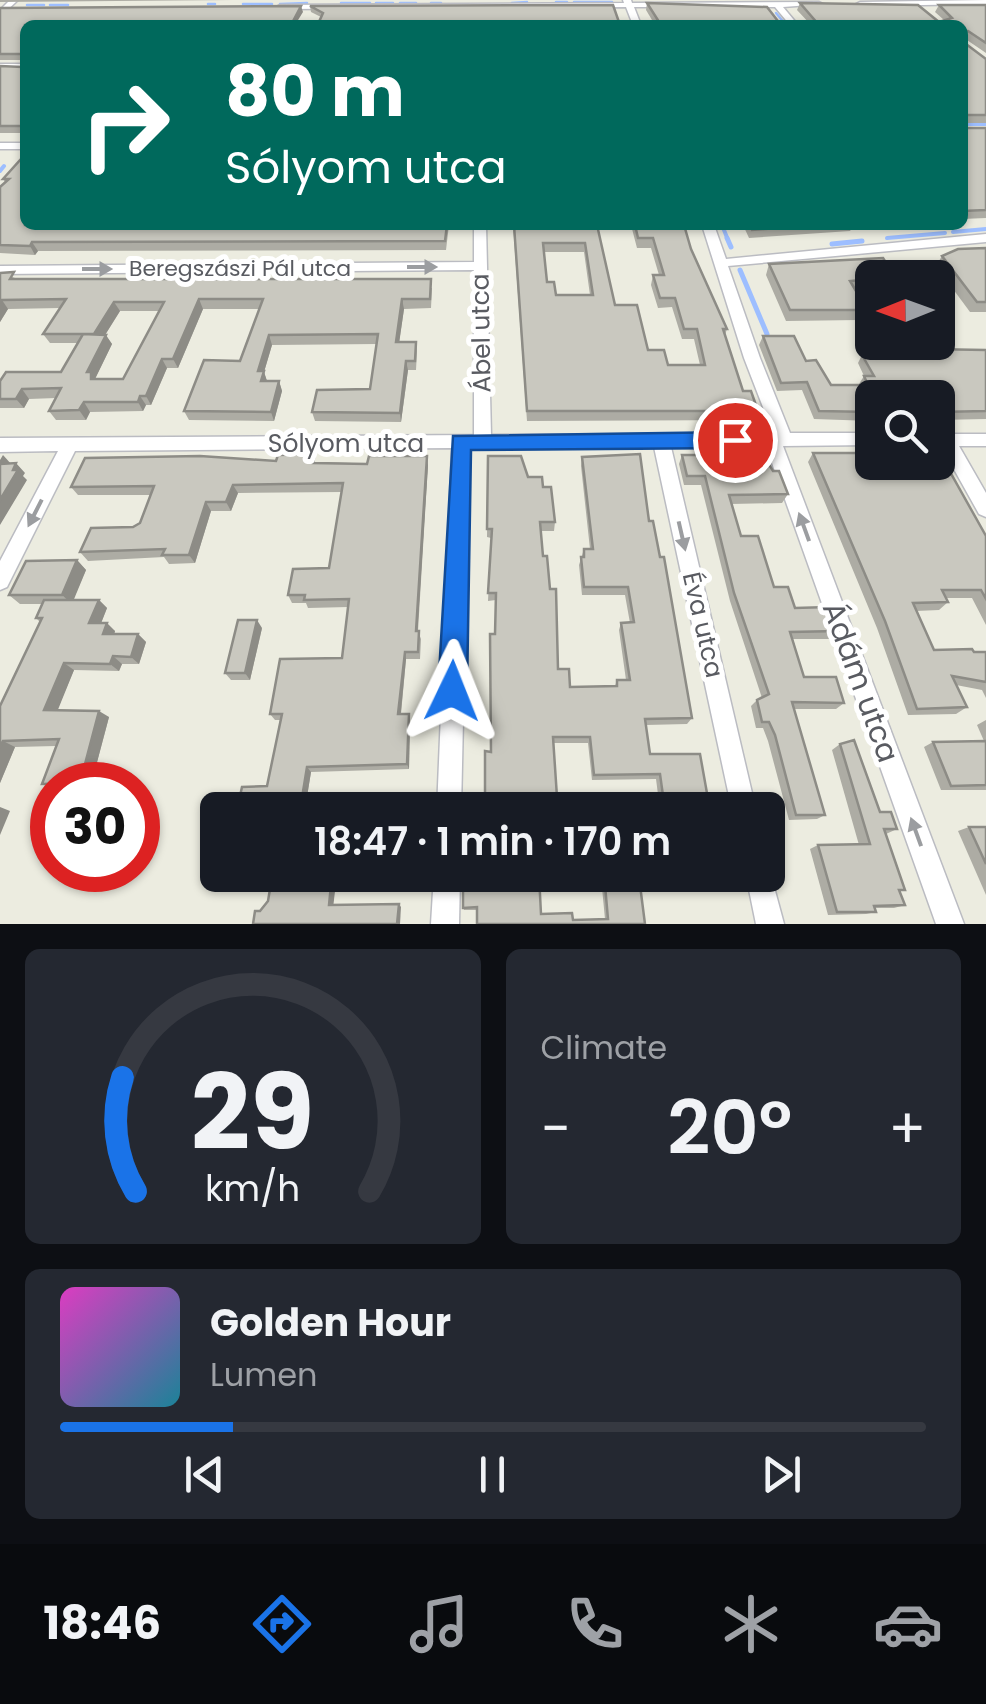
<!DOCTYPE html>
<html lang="en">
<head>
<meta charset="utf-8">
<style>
  :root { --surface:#171b24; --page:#242831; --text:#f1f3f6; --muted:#9ea1a6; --line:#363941; --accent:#1a73e8 }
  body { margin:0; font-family:Poppins,sans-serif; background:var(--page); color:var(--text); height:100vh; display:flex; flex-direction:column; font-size:38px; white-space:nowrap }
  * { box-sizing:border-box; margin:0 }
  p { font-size:32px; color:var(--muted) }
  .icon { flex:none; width:55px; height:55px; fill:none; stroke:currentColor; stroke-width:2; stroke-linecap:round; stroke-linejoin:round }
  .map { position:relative; height:924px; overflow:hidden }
  .sheet { display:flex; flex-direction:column; gap:25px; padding:25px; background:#0d0f14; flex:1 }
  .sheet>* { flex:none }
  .guide { position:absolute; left:20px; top:20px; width:948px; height:210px; border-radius:15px; box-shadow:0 2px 8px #0004; background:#00695c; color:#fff; overflow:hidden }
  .needle { width:65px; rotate:269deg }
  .controls { position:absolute; left:855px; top:260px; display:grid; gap:20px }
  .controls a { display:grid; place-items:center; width:100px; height:100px; border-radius:15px; background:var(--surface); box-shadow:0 2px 8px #0004; font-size:50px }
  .speed { position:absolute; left:30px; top:762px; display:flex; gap:20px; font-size:50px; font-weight:700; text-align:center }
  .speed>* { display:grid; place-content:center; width:130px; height:130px; border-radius:50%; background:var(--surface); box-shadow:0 2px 8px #0004; line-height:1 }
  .speed .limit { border:15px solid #d22; background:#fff; color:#111 }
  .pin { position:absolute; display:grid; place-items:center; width:85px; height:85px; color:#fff; margin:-42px; border:5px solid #fff; border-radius:50%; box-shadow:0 2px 10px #0007 }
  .me { position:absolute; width:110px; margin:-55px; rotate:2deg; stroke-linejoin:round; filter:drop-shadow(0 0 8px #0008) }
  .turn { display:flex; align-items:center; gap:35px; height:210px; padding:0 40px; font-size:45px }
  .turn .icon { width:130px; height:130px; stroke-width:2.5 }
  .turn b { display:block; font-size:70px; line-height:85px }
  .big { font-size:75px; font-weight:600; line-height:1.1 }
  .sheet .tile { flex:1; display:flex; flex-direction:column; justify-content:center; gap:15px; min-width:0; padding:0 35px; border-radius:15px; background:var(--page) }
  .sheet .dial { align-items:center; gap:0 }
  .dial svg { height:260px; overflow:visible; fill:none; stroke:var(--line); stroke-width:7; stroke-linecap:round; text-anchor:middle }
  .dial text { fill:var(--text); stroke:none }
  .song { display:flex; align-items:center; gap:30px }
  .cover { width:120px; height:120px; border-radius:15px; background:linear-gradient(135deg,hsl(310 70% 55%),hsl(190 70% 35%)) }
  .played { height:10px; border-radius:5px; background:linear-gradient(90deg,var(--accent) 20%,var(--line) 20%) }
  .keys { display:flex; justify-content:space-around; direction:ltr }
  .heat { display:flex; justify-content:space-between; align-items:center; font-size:55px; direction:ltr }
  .sheet .tiles { flex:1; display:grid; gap:25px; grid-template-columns:1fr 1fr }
  .tile:last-child { grid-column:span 2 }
  .trip { position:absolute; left:200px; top:792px; width:585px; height:100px; border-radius:15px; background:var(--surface); box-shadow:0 2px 8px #0004; font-weight:600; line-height:100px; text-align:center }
  .dock { display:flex; height:160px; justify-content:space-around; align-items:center; background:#090b0e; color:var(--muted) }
  .dock .icon { width:70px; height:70px }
  .dock .active { color:var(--accent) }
  .dock b { font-size:45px; color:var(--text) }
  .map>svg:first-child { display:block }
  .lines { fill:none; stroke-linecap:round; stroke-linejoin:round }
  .stream-far2 { stroke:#9dbeff; stroke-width:2.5 }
  .stream-far1 { stroke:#9dbeff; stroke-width:4 }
  .stream { stroke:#9dbeff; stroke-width:5 }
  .minor-casing { stroke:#bbbcc2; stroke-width:3 }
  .minor { fill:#fff; fill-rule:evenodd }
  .wall { fill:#adaca4; fill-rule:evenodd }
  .shaded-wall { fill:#8d8c86 }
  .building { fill:#c9c8bf; stroke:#8d8c86; stroke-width:2.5; fill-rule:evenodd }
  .oneway { fill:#9b9da0 }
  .route { fill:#1a73e8; stroke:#114b97; stroke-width:2.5 }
  .labels { text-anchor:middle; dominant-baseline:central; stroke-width:10; stroke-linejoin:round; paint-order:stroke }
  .far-street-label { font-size:22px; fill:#595b61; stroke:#fff }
  .street-label { font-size:25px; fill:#595b61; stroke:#fff }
  .near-street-label { font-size:30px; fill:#595b61; stroke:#fff }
</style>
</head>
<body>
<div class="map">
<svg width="986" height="924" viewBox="0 0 986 924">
  <rect width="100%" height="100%" fill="#ecece0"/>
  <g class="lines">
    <g class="stream-far2">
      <polyline points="556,2 567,2"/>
      <polyline points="574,2 612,2"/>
      <polyline points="341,3 370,3"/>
      <polyline points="376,3 393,3"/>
      <polyline points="400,3 416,3"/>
      <polyline points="431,3 441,3"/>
      <polyline points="512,3 527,2"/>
      <polyline points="208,4 215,4"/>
      <polyline points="243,4 272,4"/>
      <polyline points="280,4 307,3"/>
      <polyline points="27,5 44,5"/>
      <polyline points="50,5 68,5"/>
      <polyline points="776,13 786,25"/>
    </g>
    <g class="stream-far1">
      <polyline points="962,124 986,124"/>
      <polyline points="0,171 4,166"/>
      <polyline points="722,225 728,240"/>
      <polyline points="953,232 986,229"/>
      <polyline points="887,238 945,233"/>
    </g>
    <g class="stream">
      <polyline points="727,238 731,247"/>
      <polyline points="832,244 862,241"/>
      <polyline points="740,270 767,334"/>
    </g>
    <g class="minor-casing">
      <g id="minor">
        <polygon points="10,0 18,0 0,17 0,10"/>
        <polygon points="623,0 631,0 632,3 819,2 823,4 783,7 798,25 790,25 775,7 634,7 641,25 633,25 626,7 280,9 276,7 280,5 624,3"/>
        <polygon points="986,0 986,4 860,6 856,4 860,2"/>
        <rect x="0" y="64" width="25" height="6"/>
        <rect x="0" y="143" width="25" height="6"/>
        <polygon points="474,225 486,225 491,435 773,433 744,358 702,225 714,225 726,259 986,234 986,242 728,266 760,358 790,433 872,433 872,445 783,446 964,924 936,924 766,446 671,447 756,810 732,810 654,447 469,448 461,810 437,810 452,448 75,451 7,587 0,590 0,561 58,451 0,452 0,438 474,435 474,270 0,274 0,266 474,262"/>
        <polygon points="938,434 986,434 986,446 959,446 986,493 986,517 979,514 941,446 938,446"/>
        <polygon points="768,865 784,924 756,924 746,875 768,875"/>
        <polygon points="434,875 460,875 459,924 431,924"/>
      </g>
    </g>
    <use href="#minor" class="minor"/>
  </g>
  <g class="wall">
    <polygon points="0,0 233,0 0,2"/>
    <polygon points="647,3 781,25 655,25 646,10"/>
    <polygon points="800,3 939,22 944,20 935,12 939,5 986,5 986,53 964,38 962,25 811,25 797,10"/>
    <polygon points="310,6 620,25 318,25 321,17 311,12"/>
    <polygon points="0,8 303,12 25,25 25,133 0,133 0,66 22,67 24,60 0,60"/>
    <polygon points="962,41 986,59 986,123 965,123 964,128 986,128 986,218 962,219"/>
    <polygon points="3,179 449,225 446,250 38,251 35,255 0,253 0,187 5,182"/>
    <path d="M 513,225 L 597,225 L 615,305 L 648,350 L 668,365 L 700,365 L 694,339 L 682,339 L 672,307 L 658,308 L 651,285 L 653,275 L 659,275 L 651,248 L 637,248 L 631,225 L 684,225 L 691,249 L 727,329 L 725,335 L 743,391 L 758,411 L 754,420 L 527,421 ZM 544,252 L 584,252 L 590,295 L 556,295 L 547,282 Z"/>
    <polygon points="743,225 854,225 850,231 749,238"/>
    <polygon points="986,248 986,312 970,312 936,266 942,256"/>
    <polygon points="769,264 872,278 872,289 856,290 862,301 860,304 864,310 858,320 786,321 766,275"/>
    <path d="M 0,273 L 18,279 L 432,288 L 431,308 L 404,309 L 399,342 L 416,342 L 417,351 L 416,370 L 408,370 L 401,422 L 315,421 L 312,412 L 370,389 L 377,344 L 272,345 L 264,372 L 267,381 L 279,381 L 282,391 L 274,421 L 189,420 L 184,411 L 240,361 L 260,309 L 203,309 L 178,368 L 167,368 L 151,405 L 146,405 L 143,411 L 90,412 L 86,420 L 56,420 L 49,411 L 56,398 L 29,399 L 24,408 L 0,408 L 0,381 L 61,372 L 77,343 L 50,343 L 43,334 L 60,308 L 8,309 L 0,322 ZM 120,311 L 159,311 L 123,379 L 95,379 L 112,344 L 105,335 Z"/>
    <polygon points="763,336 806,361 831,385 859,384 864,376 858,363 862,355 898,354 893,344 894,342 923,342 927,349 986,350 986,419 938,420 938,398 872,398 872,421 814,419 802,390 777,391 759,345"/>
    <polygon points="813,453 986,536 986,625 972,598 945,598 948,602 939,610 916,611 934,650 986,652 986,698 982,690 956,685 967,707 956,714 908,715 877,628 808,462"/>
    <polygon points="682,455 788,494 782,503 731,504 741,536 774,587 795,608 838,631 831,639 793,639 804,677 844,703 836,709 794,709 825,815 817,819 789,820 768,741 763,728 756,728 751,706 757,700 762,698 730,601 701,485 684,485 679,464"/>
    <polygon points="488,456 543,487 555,522 554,531 541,531 543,556 558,669 570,687 615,686 617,680 626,680 619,630 621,623 630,623 625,595 582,595 579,565 584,549 590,549 581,466 582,457 649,521 692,718 687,724 646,725 650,754 710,810 660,810 656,779 592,780 588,743 553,743 557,797 607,810 485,809 485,751 491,752 495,634 496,600 488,601 491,538 487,537"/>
    <polygon points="276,461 428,465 418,631 421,639 420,659 406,659 401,714 409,714 410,720 409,769 311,772 305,809 244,809 238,805 267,786 280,720 275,720 270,714 342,658 348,607 308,608 306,603 292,603 288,595 329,568 342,492 238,493 231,511 211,511 195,563 169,564 164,557 88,561 80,552 140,523 151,495 78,495 71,487"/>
    <polygon points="77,560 86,570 73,600 99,600 107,608 101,623 115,631 114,634 138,634 146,642 139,664 122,664 119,671 74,670 57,710 109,717 91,785 52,785 52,789 42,784 56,746 15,747 0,783 0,706 40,622 36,618 42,604 20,604 9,595"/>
    <polygon points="262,628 250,680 231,680 225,673"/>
    <polygon points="986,720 986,790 941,790 924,747 933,742 984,741 977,725"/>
    <polygon points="840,744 880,812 897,829 886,834 905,890 900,891 905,905 894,908 875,908 876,912 866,914 828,915 810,849 818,845 859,845 832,750"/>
    <polygon points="969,827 986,827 986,895 958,831"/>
    <polygon points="687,875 723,875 725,887 719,890 690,890"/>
    <polygon points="605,885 645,924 477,924 477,910 464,910 463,908 484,887 541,914 573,920 605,919 602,888"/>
  </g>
  <g class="shaded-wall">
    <polygon points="301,6 303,12 295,25 291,25"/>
    <polygon points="32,242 38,251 35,255 30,246"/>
    <polygon points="199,299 203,309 178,368 173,359"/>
    <polygon points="402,299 404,309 398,351 396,342"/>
    <polygon points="2,300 8,309 0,322 0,302"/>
    <polygon points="114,302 120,311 100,343 94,334"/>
    <polygon points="106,335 112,344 95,379 97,389 87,372"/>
    <polygon points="269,335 272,345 264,372 267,381 264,391 258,371"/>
    <polygon points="162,359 167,368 151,405 146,396"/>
    <polygon points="406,361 408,370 401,422 400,413"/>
    <polygon points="279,381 282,391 274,421 271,412"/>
    <polygon points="22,389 29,399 24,408 16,399"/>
    <polygon points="140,396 146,405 143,411 138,402"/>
    <polygon points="84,402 90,412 86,420 79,410"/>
    <polygon points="3,455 12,465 0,466 0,460"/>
    <polygon points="427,456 428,465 417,639 416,631"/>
    <polygon points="16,463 25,473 23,476 27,480 0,525 0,500"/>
    <polygon points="233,485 238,493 231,511 226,502"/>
    <polygon points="206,502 211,511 195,563 189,555"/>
    <polygon points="77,560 86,570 72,604 62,595"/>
    <polygon points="99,600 107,608 98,631 89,623"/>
    <polygon points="257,620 262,628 250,680 245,673"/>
    <polygon points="107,623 115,631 112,642 103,634"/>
    <polygon points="138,634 146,642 139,664 131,657"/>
    <polygon points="405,652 406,659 400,721 398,714"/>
    <polygon points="113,656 122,664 119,671 110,664"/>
    <polygon points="64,663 74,670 55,717 44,710"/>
    <polygon points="99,711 109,717 91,785 84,785 80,783"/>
    <polygon points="409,714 410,720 409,769 407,764"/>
    <polygon points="3,741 15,747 0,783 0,748"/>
    <polygon points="307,767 311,772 305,809 301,804"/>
    <polygon points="0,807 10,811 0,835"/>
    <polygon points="332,875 337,875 333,908 329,905"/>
    <polygon points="399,904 401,907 400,924 397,924"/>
  </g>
  <g class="building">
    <polygon points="647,3 767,7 781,25 661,25"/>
    <polygon points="800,3 918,5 939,22 952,18 939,5 986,5 986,43 968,31 963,31 962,33 962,25 819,25"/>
    <polygon points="613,5 620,25 326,25 318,24 323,13 310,6"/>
    <polygon points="301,6 291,25 25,25 25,57 22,54 0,54 0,8"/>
    <polygon points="962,41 986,59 986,115 966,115 964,128 986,128 986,210 962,211"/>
    <polygon points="25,58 25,126 0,126 0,66 22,67"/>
    <polygon points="21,159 25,159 25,225 447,225 445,241 32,242 30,246 0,245 0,187 9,179 3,179"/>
    <path d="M 514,225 L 597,225 L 615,305 L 637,305 L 648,350 L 664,350 L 668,365 L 705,365 L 697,329 L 684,329 L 675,298 L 660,298 L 653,275 L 664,275 L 653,238 L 638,238 L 635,225 L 684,225 L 691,249 L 727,329 L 723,329 L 743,391 L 751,391 L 758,411 L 527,411 ZM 543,243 L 585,243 L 593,295 L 556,295 L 554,282 L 547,282 Z"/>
    <polygon points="750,225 813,225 752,230"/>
    <polygon points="986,248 986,302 977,302 942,256 958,249"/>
    <polygon points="883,258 895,277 872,278 872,279 850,281 862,301 859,301 864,310 790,310 769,264"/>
    <polygon points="14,272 10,279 431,279 430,299 402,299 396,342 416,342 415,361 406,361 400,413 312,412 317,390 370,389 378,334 269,335 258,371 264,371 261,381 279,381 271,412 184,411 204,360 240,361 263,299 199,299 173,359 162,359 146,396 140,396 138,402 84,402 79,410 49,411 61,388 22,389 16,399 0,399 0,381 6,372 61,372 83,334 106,335 87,372 91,372 91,379 123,379 164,302 114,302 94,334 43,334 66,299 2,300 0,302 0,273"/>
    <polygon points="763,336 794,336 806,361 816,360 831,385 868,385 864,376 874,376 862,355 909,354 902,342 923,342 927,349 986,350 986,411 938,412 938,398 872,398 872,412 819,411 807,382 781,383"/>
    <polygon points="813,453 872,453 872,462 938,462 938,454 940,454 986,536 986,599 981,590 942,590 948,602 913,603 934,650 972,649 974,652 986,652 986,682 952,676 967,707 917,709 885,621"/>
    <polygon points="315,454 313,463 367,464 369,456 427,456 416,631 419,631 418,652 405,652 398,714 409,714 407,764 307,767 301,804 238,805 242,787 267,786 282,714 270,714 280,659 342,658 349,599 304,600 305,595 288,595 293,569 329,568 343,483 233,485 226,502 206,502 189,555 162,555 165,549 80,552 91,528 133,527 140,523 154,486 71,487 85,458 200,456 276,461 278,455"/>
    <polygon points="640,454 649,521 653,521 660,557 664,557 692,718 645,719 650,754 700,754 710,810 665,810 660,774 594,775 590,737 553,737 557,797 606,797 607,810 538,810 537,804 485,804 485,751 491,752 490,634 495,634 496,593 488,593 492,529 487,529 488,456 521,456 528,477 542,477 543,487 551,487 555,522 540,522 543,556 547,556 550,589 556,589 558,669 569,669 570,687 617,686 617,680 630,680 621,623 634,622 628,587 584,587 581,557 584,557 584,549 593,549 582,457"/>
    <polygon points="682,455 763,455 773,471 779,471 788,494 729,495 741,536 758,536 774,587 788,587 795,608 829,607 838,631 790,632 804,677 836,677 844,703 792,702 825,815 796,815 775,735 769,722 762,722 757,700 769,694 734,593 705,476 687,476"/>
    <polygon points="16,463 13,470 18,470 0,500 0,464"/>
    <polygon points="77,560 62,595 9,595 26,561"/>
    <polygon points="44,600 99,600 89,623 107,623 103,634 138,634 131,657 113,656 110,664 64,663 44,710 99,711 80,783 42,784 59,739 3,741 0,748 0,706 42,618 36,618"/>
    <polygon points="238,620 257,620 245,673 225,673"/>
    <polygon points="854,740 880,812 891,812 897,829 884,829 905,890 899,890 905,905 874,906 876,912 837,912 818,845 870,844 840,744"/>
    <polygon points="986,741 986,785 951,786 933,742"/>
    <polygon points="969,827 986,827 986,864"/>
    <polygon points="278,875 332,875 329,905 399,904 397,924 253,924 255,911 260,911 268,901 270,889 275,889"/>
    <polygon points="484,875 539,875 541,914 572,913 573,920 608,919 605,885 640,885 645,924 477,924 477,907 463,908 463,888 484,887"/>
    <polygon points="693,875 723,875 725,887 695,887"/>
  </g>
  <defs><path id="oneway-solid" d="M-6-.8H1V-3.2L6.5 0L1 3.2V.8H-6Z" transform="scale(2.5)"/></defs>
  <g class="oneway">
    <use href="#oneway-solid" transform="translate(422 267)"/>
    <use href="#oneway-solid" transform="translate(97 269)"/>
    <use href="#oneway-solid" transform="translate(35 513) rotate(117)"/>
    <use href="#oneway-solid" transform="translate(804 527) rotate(-110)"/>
    <use href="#oneway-solid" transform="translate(682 536) rotate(77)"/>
    <use href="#oneway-solid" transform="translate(916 832) rotate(-110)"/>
  </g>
  <polygon class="route" points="735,432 746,440 735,448 471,450 467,691 463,701 452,706 442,701 438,691 453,436"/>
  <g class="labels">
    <g class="far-street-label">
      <text x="240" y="268">Beregszászi Pál utca</text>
    </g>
    <g class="street-label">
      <text transform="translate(481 333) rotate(-91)">Ábel utca</text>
      <text x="346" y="443">Sólyom utca</text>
      <text transform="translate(703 625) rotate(77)">Éva utca</text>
    </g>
    <g class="near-street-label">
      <text transform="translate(861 682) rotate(70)">Ádám utca</text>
    </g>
  </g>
</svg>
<div class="controls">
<a><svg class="needle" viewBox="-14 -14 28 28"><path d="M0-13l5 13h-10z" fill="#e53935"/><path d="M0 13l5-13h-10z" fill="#9ea1a6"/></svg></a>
<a><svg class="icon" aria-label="search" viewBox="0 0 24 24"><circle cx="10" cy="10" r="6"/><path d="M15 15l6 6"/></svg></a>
</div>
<div class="speed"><div class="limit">30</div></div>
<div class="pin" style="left:735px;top:440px;background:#d93025"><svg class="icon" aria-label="arrive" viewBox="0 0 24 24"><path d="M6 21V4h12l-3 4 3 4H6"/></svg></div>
<svg class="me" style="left:452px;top:691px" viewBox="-20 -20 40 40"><path d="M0-17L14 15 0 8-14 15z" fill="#1a73e8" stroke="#fff" stroke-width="4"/></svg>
<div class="trip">18:47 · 1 min · 170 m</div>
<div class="guide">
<div class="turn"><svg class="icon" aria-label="right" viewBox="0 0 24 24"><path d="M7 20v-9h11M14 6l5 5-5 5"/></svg><div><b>80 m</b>Sólyom utca</div></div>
</div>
</div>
<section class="sheet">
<div class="tiles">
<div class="tile dial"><svg viewBox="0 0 100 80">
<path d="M14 69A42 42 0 1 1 86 69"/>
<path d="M14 69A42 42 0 0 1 10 34" stroke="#1a73e8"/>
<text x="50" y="56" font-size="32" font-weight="700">29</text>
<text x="50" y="72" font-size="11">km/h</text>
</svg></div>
<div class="tile"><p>Climate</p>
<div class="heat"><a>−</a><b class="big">20°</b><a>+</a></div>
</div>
<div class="tile">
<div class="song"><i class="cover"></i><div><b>Golden Hour</b><p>Lumen</p></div></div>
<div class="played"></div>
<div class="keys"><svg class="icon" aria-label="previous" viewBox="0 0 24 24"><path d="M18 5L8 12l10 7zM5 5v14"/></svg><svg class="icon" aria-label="pause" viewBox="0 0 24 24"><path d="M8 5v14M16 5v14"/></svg><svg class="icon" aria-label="next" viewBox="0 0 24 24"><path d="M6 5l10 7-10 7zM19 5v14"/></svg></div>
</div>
</div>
</section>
<nav class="dock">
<b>18:46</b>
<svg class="icon active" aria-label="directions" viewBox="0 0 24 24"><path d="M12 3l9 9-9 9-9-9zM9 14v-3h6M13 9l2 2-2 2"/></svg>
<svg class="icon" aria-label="music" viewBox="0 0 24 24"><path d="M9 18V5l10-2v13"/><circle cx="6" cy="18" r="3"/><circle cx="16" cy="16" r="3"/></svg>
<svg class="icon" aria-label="phone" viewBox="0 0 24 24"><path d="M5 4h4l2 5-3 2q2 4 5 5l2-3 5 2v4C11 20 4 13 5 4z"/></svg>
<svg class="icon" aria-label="climate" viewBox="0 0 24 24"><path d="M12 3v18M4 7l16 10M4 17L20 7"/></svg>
<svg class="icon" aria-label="car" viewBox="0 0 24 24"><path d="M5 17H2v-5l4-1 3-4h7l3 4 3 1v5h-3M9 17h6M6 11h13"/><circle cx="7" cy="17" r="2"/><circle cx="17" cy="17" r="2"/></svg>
</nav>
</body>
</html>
